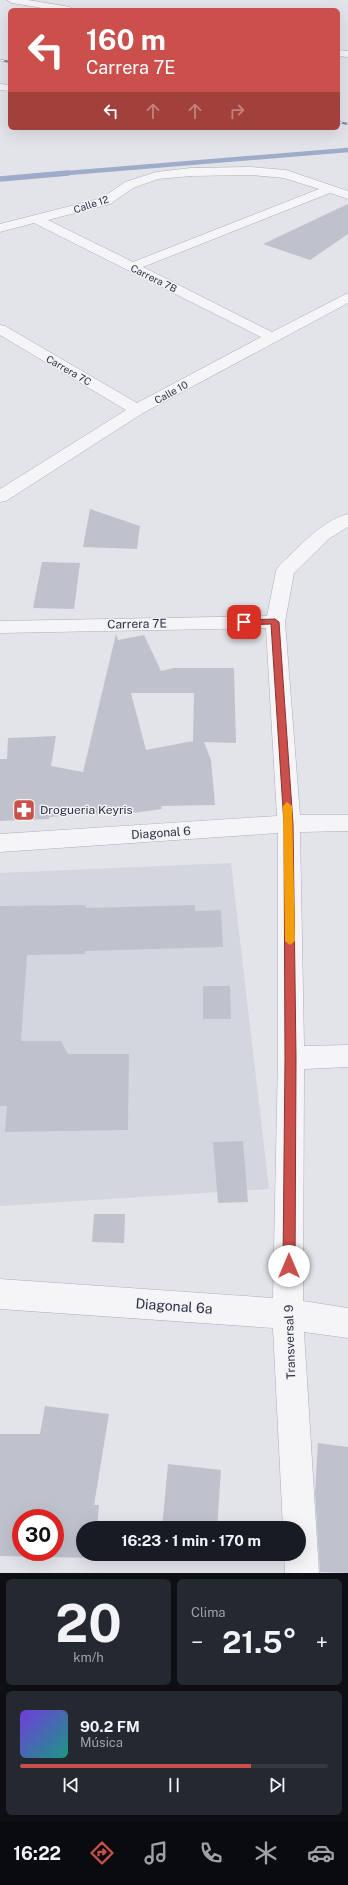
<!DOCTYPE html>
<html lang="es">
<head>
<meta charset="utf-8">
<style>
  :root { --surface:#171b24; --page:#242831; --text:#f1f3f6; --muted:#9ea1a6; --line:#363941; --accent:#cb504b }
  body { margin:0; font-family:"Public Sans",sans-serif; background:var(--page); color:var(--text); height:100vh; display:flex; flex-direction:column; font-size:15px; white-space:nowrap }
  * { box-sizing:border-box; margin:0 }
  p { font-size:13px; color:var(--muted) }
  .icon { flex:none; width:22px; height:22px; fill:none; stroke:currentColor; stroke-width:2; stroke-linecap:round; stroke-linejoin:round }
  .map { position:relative; height:1573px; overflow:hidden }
  .sheet { display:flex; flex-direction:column; gap:6px; padding:6px; background:#0d0f14; flex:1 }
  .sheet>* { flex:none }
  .top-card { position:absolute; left:8px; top:8px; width:332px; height:122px; border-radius:6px; box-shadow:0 4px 16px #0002; background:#cb504b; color:#fff; overflow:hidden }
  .speed { position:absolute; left:12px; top:1509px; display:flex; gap:8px; font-size:20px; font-weight:700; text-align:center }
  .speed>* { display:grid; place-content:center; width:52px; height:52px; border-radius:50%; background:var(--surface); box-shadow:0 4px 16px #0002; line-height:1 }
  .speed .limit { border:6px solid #d22; background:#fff; color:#111 }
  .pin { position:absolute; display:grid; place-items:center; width:34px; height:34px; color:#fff; margin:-17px; border-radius:8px; box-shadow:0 2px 6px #0006 }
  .me { position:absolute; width:44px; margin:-22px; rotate:0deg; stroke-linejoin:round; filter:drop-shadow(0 0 3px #0008) }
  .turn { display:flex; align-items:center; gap:14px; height:84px; padding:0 12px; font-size:18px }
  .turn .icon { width:52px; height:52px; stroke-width:2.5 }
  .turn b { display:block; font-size:28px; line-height:34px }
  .lanes { display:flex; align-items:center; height:38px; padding:0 12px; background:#0003; justify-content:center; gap:20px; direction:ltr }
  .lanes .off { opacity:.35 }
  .big { font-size:30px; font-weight:700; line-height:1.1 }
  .sheet .widget { flex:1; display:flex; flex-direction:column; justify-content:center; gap:6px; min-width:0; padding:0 14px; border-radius:6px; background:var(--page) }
  .sheet .dial { align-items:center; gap:0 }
  .dial b { font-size:52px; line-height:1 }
  .song { display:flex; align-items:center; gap:12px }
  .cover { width:48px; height:48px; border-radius:6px; background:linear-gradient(135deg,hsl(260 70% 55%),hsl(170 70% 35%)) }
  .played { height:4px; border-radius:2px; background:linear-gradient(90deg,var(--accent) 75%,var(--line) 75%) }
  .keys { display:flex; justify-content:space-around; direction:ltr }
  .heat { display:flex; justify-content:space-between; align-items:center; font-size:22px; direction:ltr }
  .sheet .tiles { flex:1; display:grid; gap:6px; grid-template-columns:1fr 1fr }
  .widget:last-child { grid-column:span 2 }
  .trip { position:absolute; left:76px; top:1521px; width:230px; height:40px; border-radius:20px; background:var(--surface); box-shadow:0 4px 16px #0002; font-weight:700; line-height:40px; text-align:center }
  .tabs { display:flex; height:64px; justify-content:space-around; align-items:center; background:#090b0e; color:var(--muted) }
  .tabs .icon { width:28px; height:28px }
  .tabs .on { color:var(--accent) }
  .tabs b { font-size:18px; color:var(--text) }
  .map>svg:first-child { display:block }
  .built { fill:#d4d6df }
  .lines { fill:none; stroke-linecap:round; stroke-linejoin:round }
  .stream-far1 { stroke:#9eabc9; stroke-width:4.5 }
  .stream { stroke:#9eabc9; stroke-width:5.5 }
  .building { fill:#bfc2cd; fill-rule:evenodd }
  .minor-casing { stroke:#abaeb8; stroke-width:1 }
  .minor { fill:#f5f5f8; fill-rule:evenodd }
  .rail-casing { stroke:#7c8093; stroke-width:2 }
  .rail { stroke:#f2f3f7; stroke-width:1.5; stroke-dasharray:4.5; stroke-linecap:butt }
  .route { fill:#cb504b; stroke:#843431 }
  .slow { fill:#f59e0b }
  .labels { text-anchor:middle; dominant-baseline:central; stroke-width:3; stroke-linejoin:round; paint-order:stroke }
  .far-street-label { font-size:10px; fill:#2b2f42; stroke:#f2f3f7 }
  .street-label { font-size:12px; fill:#2b2f42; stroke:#f2f3f7 }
  .poi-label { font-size:12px; fill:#2b2f42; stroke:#f2f3f7; text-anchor:start }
  .near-street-label { font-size:14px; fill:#2b2f42; stroke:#f2f3f7 }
</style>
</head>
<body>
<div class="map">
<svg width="348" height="1573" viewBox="0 0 348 1573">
  <rect width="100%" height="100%" fill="#e2e4ea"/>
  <polygon class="built" points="231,863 269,1189 0,1206 0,873"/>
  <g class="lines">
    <polyline class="stream-far1" points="56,174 348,150"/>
    <polyline class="stream" points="0,179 68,173"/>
  </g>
  <g class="building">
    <polygon points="348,204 348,234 310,260 263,244"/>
    <polygon points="90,509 140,526 137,549 83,547"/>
    <polygon points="42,562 80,563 74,609 33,608"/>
    <path d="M 116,634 L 118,640 L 144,635 L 161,671 L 174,668 L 234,668 L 236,743 L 204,742 L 211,760 L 215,805 L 161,806 L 162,809 L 133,813 L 77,815 L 49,817 L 49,819 L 0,821 L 0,759 L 7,759 L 8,738 L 56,736 L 51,766 L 83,772 ZM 131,693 L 194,693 L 193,741 L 146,750 Z"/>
    <polygon points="86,905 86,908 195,905 195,911 221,910 223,947 85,951 85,954 27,955 21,1041 61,1041 68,1054 129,1054 128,1130 5,1132 7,1106 0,1106 0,906"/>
    <polygon points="203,986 230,986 231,1019 203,1019"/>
    <polygon points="243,1141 248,1202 218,1203 213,1142"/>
    <polygon points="94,1214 125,1214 124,1243 92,1242"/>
    <path d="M 45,1406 L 109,1414 L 94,1505 L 99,1505 L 97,1528 L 83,1528 L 83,1554 L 95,1554 L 95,1558 L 0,1556 L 0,1434 L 40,1434 ZM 21,1518 L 55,1518 L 55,1552 L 21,1552 Z"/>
    <polygon points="318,1443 348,1447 348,1573 320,1572 315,1492"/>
    <polygon points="168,1464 221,1470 217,1528 162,1528"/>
  </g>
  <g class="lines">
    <g class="minor-casing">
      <g id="minor">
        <polygon points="7,0 28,0 70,7 75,10 54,10 12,3"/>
        <polygon points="338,50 348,51 348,57 338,56"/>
        <polygon points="0,84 10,85 10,91 0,90"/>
        <path d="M 250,167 L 286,170 L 348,191 L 348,199 L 330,193 L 143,267 L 272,332 L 348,293 L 348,303 L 143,413 L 6,501 L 0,502 L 0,489 L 126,410 L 0,335 L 0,325 L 5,326 L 137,403 L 261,337 L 34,223 L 0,232 L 0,224 L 102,198 L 125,182 L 156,172 L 191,168 ZM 250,175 L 284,178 L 319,189 L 133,262 L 48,220 L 110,204 L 133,188 L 158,179 L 191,176 Z"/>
        <path d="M 348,514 L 348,527 L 330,538 L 294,573 L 285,622 L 300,815 L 348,815 L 348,831 L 300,832 L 304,1046 L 348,1045 L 348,1067 L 304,1069 L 303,1301 L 348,1308 L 348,1338 L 304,1332 L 319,1573 L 285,1573 L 284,1554 L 299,1554 L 299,1528 L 283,1528 L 273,1328 L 0,1309 L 0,1279 L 273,1298 L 278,1058 L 278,833 L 0,852 L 0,834 L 277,816 L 266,628 L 0,633 L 0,621 L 267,616 L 276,571 L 278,567 C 298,548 321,521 348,514 Z"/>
      </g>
    </g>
    <use href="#minor" class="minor"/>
    <g class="rail-casing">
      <g id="rail">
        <polyline points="0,60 10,62"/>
        <polyline points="338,122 348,124"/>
      </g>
    </g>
    <use href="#rail" class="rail"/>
  </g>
  <polygon class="route" points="275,619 279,622 293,824 296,1058 295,1266 293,1270 289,1272 284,1270 283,1266 285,1058 284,824 271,624 244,625 240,622 244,620"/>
  <polygon class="slow" points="287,802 292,806 295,941 290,945 285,941 283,806"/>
  <defs>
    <g id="pharmacy-square" transform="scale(1.15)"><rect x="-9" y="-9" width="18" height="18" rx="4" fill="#cb504b" stroke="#f2f3f7"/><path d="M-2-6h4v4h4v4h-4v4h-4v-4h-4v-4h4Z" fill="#fff"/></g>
  </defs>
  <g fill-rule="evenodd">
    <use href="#pharmacy-square" x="24" y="810"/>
  </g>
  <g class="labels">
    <g class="far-street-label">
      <text transform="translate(91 204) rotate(-18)">Calle 12</text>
      <text transform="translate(154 278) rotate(26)">Carrera 7B</text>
      <text transform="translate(69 370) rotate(30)">Carrera 7C</text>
      <text transform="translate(171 392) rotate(-29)">Calle 10</text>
    </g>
    <g class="street-label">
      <text transform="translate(137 624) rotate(-1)">Carrera 7E</text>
      <text transform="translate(161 833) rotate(-4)">Diagonal 6</text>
      <text transform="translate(290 1342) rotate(-92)">Transversal 9</text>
    </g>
    <g class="poi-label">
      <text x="40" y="810">Drogueria Keyris</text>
    </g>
    <g class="near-street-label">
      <text transform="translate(174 1306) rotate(4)">Diagonal 6a</text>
    </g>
  </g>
</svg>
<div class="speed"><div class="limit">30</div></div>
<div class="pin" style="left:244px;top:622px;background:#d93025"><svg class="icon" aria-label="arrive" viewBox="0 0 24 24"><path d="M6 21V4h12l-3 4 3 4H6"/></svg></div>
<svg class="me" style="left:289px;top:1266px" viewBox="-20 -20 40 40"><circle r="19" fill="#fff"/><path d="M0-13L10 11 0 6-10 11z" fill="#cb504b"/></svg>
<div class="trip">16:23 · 1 min · 170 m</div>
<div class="top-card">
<div class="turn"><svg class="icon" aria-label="left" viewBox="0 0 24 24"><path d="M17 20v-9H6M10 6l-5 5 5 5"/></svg><div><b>160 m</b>Carrera 7E</div></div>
<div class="lanes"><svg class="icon" aria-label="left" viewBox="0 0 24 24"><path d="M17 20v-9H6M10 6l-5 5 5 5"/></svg><svg class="icon off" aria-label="ahead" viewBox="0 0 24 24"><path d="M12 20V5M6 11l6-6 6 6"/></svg><svg class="icon off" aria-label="ahead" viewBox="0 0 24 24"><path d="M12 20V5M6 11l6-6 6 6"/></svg><svg class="icon off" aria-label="right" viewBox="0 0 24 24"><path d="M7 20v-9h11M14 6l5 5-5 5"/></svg></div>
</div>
</div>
<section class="sheet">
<div class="tiles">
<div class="widget dial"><b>20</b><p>km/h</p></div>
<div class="widget"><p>Clima</p>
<div class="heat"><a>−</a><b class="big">21.5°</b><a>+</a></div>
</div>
<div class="widget">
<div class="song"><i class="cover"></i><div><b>90.2 FM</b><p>Música</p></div></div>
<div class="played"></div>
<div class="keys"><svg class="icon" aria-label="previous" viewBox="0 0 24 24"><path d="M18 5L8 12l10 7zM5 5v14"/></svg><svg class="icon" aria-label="pause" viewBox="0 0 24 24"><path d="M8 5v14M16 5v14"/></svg><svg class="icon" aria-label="next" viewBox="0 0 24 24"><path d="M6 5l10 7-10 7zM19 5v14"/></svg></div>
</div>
</div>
</section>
<nav class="tabs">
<b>16:22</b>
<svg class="icon on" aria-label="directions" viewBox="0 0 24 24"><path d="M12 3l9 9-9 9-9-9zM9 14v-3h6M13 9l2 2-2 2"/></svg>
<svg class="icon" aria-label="music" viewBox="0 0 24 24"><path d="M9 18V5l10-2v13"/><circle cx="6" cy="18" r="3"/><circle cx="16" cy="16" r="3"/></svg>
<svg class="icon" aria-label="phone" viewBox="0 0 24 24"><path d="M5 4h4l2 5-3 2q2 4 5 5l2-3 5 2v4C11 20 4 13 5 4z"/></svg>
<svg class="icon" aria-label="climate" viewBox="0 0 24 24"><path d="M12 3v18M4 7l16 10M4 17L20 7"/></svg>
<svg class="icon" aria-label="car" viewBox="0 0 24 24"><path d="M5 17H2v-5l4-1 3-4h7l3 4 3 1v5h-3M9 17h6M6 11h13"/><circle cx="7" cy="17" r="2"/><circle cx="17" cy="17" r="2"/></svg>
</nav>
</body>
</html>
